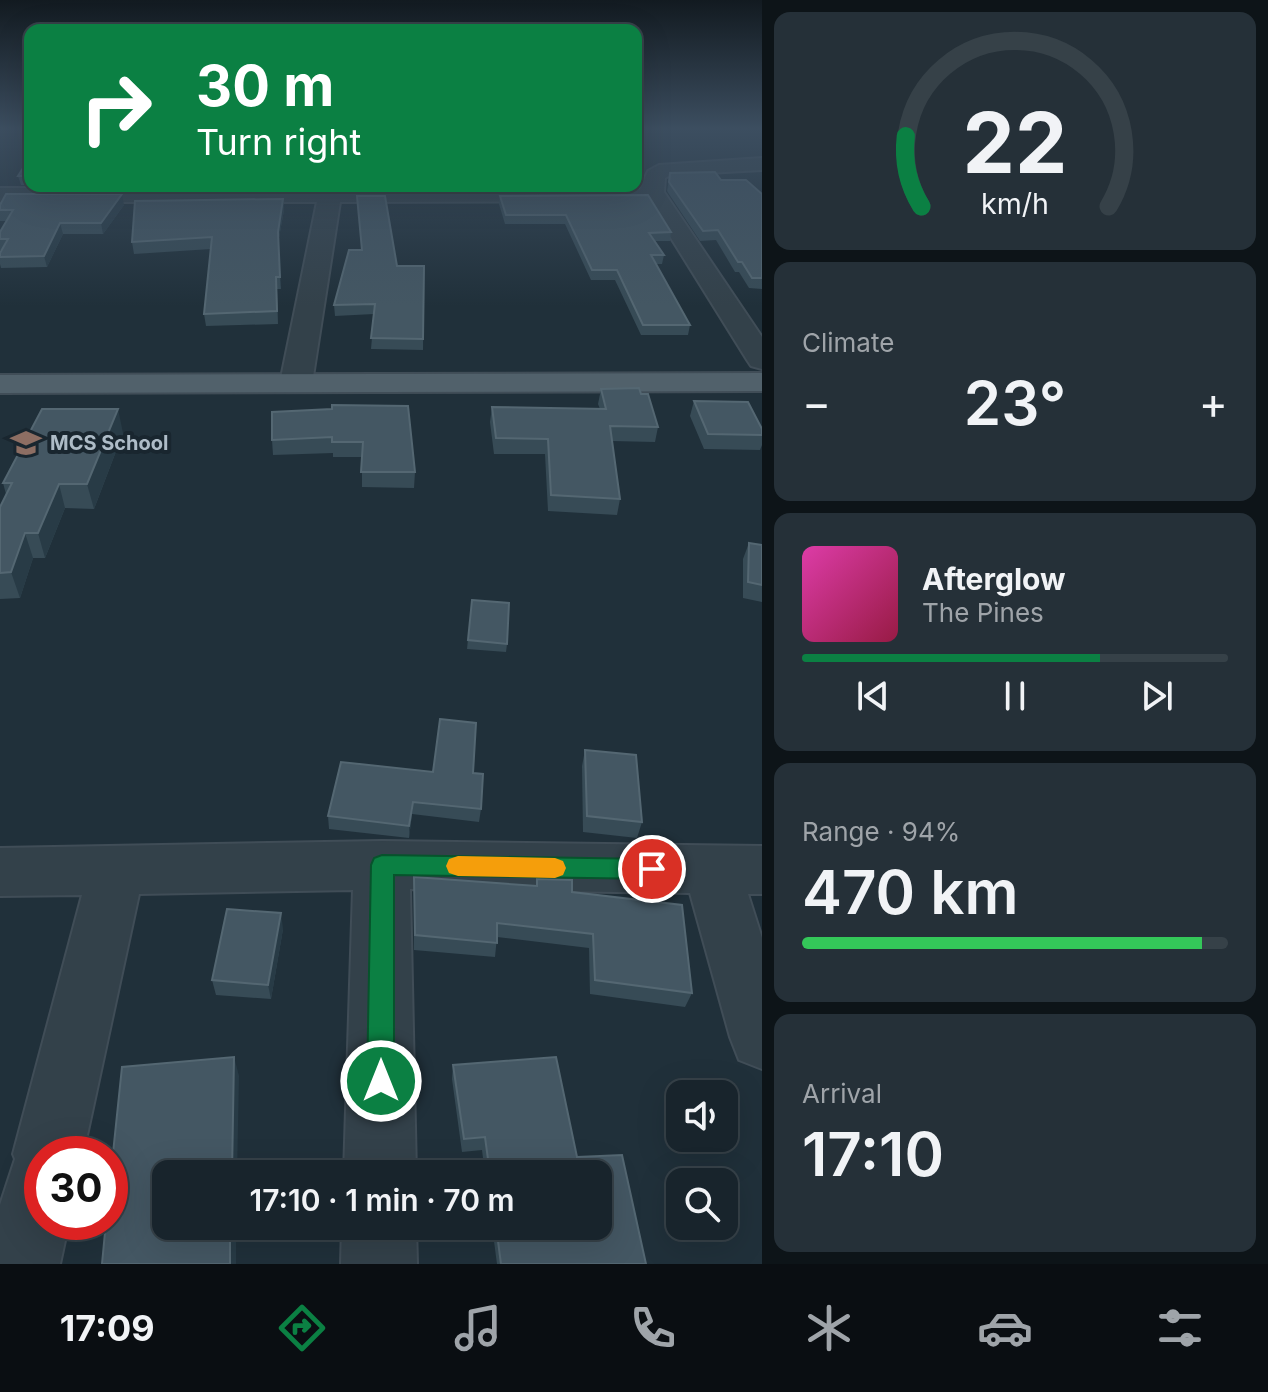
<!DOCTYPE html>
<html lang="en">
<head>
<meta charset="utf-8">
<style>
  :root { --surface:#18242c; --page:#253038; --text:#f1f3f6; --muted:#9fa4a9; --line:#364148; --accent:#0b8043 }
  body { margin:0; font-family:Inter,sans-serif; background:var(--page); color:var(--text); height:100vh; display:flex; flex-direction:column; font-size:30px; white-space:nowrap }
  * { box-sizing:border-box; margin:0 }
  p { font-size:26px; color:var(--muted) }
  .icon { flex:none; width:44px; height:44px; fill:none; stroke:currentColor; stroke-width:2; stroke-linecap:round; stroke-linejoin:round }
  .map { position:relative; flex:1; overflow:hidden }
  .side { display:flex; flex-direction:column; gap:12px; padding:12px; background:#0d1418; width:506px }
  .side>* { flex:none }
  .guide { position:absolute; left:24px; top:24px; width:618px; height:168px; border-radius:16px; box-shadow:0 8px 32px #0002,0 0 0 2px var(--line); background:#0b8043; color:#fff; overflow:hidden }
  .tools { position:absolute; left:666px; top:1080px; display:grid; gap:16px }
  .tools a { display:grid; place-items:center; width:72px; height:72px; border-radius:16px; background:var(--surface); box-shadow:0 8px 32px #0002,0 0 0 2px var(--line); font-size:40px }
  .speed { position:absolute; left:24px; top:1136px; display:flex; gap:16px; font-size:40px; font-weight:700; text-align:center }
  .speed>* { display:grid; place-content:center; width:104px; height:104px; border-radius:50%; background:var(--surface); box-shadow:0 8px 32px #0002,0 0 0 2px var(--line); line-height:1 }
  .speed .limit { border:12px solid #d22; background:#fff; color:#111 }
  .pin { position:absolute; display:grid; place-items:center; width:68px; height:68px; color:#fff; margin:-34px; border:4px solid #fff; border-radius:50%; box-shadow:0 2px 8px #0007 }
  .me { position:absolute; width:88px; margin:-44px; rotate:0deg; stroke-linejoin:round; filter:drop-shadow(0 0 6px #0008) }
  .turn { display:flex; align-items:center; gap:28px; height:168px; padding:0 40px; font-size:36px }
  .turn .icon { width:104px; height:104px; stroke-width:2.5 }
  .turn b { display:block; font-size:56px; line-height:68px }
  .big { font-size:60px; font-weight:600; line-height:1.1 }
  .side .tile { flex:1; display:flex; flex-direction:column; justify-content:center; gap:12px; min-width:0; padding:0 28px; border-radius:16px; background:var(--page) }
  .side .dial { align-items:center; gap:0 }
  .dial svg { height:208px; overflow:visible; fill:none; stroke:var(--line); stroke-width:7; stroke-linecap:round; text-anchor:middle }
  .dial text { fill:var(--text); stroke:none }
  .song { display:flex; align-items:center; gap:24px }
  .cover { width:96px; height:96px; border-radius:12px; background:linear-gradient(135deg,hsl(320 70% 55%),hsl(340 70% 35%)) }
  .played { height:8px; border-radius:4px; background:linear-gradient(90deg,var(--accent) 70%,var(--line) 70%) }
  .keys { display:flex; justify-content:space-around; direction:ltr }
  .heat { display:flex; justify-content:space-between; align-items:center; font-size:44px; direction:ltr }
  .charge { height:12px; border-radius:6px; background:linear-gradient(90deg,#34c759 94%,var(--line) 0) }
  .trip { position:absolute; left:152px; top:1160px; width:460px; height:80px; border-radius:16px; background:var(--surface); box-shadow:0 8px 32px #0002,0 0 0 2px var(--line); font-weight:600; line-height:80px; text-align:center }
  .dock { display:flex; height:128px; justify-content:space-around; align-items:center; background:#0a0e12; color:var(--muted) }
  .dock .icon { width:56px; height:56px }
  .dock .selected { color:var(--accent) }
  .dock b { font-size:36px; color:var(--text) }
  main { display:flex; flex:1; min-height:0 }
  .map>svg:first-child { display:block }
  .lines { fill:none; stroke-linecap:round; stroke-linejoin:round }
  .minor-casing { stroke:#404d57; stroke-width:4 }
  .major-casing { stroke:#404d57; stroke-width:4 }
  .minor { fill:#33414a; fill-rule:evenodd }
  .major { fill:#51616b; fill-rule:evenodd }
  .wall { fill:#374b56 }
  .shaded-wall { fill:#283b46 }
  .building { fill:#445763; stroke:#546772; stroke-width:2 }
  .route { fill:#0b8043; stroke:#07532c; stroke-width:2 }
  .slow { fill:#f59e0b }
  .labels { text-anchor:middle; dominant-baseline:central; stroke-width:8; stroke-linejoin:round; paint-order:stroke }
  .far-poi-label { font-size:20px; font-weight:bold; fill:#aebcc7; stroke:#19262f; text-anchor:start }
</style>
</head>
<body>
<main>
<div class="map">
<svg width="762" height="1264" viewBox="0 0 762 1264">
  <rect width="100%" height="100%" fill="#20303a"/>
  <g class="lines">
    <g class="minor-casing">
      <g id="minor">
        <polygon points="762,158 762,170 671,175 665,178 664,192 762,337 762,369 751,366 747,360 648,201 340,202 312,383 307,390 296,392 285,390 280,383 317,202 0,202 0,188 640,189 648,171 659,165"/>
        <polygon points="382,841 762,846 762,894 748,894 762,938 762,1069 739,1060 730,1037 690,893 410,889 416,1174 344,1174 353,890 139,894 83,1154 42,1154 42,1222 69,1222 60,1264 0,1264 0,1205 15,1159 13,1154 82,895 0,896 0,848"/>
        <polygon points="342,1226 416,1226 417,1264 341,1264"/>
      </g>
    </g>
    <g class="major-casing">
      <polygon id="major" points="762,373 762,391 0,393 0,375"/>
    </g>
    <use href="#minor" class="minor"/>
    <use href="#major" class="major"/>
  </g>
  <g class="wall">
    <polygon points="30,157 30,185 21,185 18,176"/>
    <polygon points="636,173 641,173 638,186 636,186"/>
    <polygon points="670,173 721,180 762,194 762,289 749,288 739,272 735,272 716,240 700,241 667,191"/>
    <polygon points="357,196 397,266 424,266 423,350 371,349 374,314 335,316 334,305 362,250"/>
    <polygon points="500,196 671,232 670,241 655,241 664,255 662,264 656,264 690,325 688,335 641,335 615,280 591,280 565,224 505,224 499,204"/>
    <polygon points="283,199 284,210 278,243 281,289 277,289 278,324 206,326 204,314 211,249 134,254 132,242"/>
    <polygon points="0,205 124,205 103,234 63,234 47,267 1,268 0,264 0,253 2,250 0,250 0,232 7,221 0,221"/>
    <polygon points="601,389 658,427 655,442 612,441 620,499 617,515 548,511 545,454 494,454 490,422 492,407 600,409 598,404"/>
    <polygon points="694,401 762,429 762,445 760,450 704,449 690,416"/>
    <polygon points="332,409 415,472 414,488 362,487 362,457 333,457 333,453 273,455 272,440"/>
    <polygon points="123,433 94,509 65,508 45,558 33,558 20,598 0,599 0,507 6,494 3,483"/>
    <polygon points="749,543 762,545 762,602 743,598 743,559"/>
    <polygon points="472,600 507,644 506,652 467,649"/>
    <polygon points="585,750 642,822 637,838 583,832 582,766"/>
    <polygon points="433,772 473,773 481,809 479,822 412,814 409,838 329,829 328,816"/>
    <polygon points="414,877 536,886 537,879 572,892 692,993 685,1007 590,994 589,948 497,937 495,957 414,950"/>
    <polygon points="283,929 271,999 216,995 212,980"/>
    <polygon points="556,1057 577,1157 622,1155 646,1264 497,1264 492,1226 598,1226 598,1174 485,1174 482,1150 462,1152 452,1079 453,1065"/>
  </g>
  <g class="shaded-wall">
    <polygon points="122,194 124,205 103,234 101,223"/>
    <polygon points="283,199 284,210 278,243 281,289 278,232"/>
    <polygon points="60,223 63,234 47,267 44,256"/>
    <polygon points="118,409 123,433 94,509 87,484"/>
    <polygon points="59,484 65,508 45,558 38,533"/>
    <polygon points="25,533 33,558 20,598 11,572"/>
    <polygon points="413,802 412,814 409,838 409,826"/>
    <polygon points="281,913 283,929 271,999 268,985"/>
    <polygon points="234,1057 239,1076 237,1174 232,1174"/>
    <rect x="230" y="1226" width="6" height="38"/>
  </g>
  <g class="building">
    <polygon points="30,157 30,176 18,176"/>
    <polygon points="715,172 721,180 746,180 762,194 762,278 752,278 742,262 738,262 718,230 703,231 669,182 670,173"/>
    <polygon points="6,194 122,194 101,223 60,223 44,256 0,257 0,253 8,239 0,239 0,232 13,210 0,210 0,205"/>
    <polygon points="648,195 671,232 649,233 664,255 651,255 690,325 643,325 617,270 592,270 566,215 506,215 500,196"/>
    <polygon points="357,196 385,196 397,266 424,266 423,339 371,338 375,304 334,305 349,250 362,250"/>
    <polygon points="283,199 278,232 280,277 276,277 277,311 204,314 212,237 132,242 135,201"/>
    <polygon points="639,388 641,394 648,394 658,427 610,426 620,499 551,495 548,439 496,438 492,407 606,409 601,389"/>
    <polygon points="694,401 748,402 762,429 762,435 708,434"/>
    <polygon points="332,405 408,406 415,472 361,472 363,442 332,442 332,437 272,440 272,412 332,409"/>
    <polygon points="42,409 118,409 87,484 59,484 38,533 25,533 11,572 0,573 0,507 12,483 3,483"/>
    <polygon points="749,543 762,545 762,585 748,582"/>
    <polygon points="472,600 509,603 507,644 468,640"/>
    <polygon points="440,719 476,723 473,773 483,774 481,809 413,802 409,826 328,816 341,762 433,772"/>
    <polygon points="585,750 636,755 642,822 587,816"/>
    <polygon points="414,877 537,886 537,879 572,880 572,892 682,905 692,993 595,980 593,934 497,923 497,943 415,935"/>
    <polygon points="227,909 281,913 268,985 212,980"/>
    <polygon points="234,1057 232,1174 166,1174 166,1226 230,1226 230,1264 102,1264 106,1222 110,1222 110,1182 122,1067"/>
    <polygon points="556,1057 577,1157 622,1155 646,1264 501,1264 496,1226 598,1226 598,1174 490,1174 485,1137 464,1139 453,1065"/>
  </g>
  <linearGradient id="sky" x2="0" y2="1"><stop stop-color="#121a20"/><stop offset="0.42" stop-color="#3c4e60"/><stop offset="1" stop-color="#3c4e60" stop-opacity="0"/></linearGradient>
  <rect width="762" height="306" fill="url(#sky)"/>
  <polygon class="route" points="382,855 652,859 660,862 664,869 660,876 652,879 394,875 394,1081 390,1091 381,1095 371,1091 367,1081 371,865 374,858"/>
  <polygon class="slow" points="458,856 555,858 563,861 566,868 563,875 555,878 458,876 449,873 446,866 449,859"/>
  <defs>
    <g id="school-bare" transform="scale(2.4)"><path d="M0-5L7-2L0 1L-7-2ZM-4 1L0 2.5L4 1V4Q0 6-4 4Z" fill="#8d6e63" stroke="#19262f" stroke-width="2.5" paint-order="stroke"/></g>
  </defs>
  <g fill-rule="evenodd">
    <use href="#school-bare" x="26" y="443"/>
  </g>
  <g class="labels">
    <g class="far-poi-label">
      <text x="50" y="443">MCS School</text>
    </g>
  </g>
</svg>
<div class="tools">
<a><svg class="icon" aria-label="sound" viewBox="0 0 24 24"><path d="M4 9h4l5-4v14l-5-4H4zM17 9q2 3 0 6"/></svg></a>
<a><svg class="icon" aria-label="search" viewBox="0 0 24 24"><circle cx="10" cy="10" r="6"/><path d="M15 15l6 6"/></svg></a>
</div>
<div class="speed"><div class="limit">30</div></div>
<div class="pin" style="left:652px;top:869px;background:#d93025"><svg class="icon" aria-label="arrive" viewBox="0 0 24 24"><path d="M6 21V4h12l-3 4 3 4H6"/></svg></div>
<svg class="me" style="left:381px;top:1081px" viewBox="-20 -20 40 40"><circle r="17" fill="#0b8043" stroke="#fff" stroke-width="3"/><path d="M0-11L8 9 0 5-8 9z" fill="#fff"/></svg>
<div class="trip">17:10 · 1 min · 70 m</div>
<div class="guide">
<div class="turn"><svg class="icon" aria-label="right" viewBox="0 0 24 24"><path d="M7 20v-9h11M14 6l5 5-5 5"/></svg><div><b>30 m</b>Turn right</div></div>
</div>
</div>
<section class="side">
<div class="tile dial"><svg viewBox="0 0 100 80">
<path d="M14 69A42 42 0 1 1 86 69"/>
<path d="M14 69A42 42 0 0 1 8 42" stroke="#0b8043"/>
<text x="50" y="56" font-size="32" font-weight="700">22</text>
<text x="50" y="72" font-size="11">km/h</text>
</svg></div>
<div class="tile"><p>Climate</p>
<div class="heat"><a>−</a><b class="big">23°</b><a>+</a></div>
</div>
<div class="tile">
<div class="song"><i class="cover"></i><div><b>Afterglow</b><p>The Pines</p></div></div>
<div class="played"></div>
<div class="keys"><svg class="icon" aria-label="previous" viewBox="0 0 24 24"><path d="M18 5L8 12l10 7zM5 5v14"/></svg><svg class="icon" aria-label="pause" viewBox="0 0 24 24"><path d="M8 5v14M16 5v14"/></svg><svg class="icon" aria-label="next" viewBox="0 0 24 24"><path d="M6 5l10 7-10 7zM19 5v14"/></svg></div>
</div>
<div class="tile"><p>Range · 94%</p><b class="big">470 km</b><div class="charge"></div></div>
<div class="tile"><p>Arrival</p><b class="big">17:10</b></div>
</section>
</main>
<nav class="dock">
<b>17:09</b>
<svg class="icon selected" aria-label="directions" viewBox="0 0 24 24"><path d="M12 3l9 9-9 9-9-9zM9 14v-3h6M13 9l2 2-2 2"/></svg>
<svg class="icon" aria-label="music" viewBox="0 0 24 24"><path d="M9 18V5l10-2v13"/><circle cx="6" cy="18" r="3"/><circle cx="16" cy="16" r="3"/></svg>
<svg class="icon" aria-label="phone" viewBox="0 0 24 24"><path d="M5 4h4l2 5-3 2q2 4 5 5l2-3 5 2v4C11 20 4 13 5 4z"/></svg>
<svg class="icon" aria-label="climate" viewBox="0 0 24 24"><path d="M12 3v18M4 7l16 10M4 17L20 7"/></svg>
<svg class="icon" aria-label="car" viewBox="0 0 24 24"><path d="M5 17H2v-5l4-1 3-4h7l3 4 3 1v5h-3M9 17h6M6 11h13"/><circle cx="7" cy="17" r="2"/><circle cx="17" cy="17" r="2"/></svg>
<svg class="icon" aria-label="filters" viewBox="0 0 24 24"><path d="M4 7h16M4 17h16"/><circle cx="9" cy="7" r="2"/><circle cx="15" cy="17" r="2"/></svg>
</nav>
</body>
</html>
